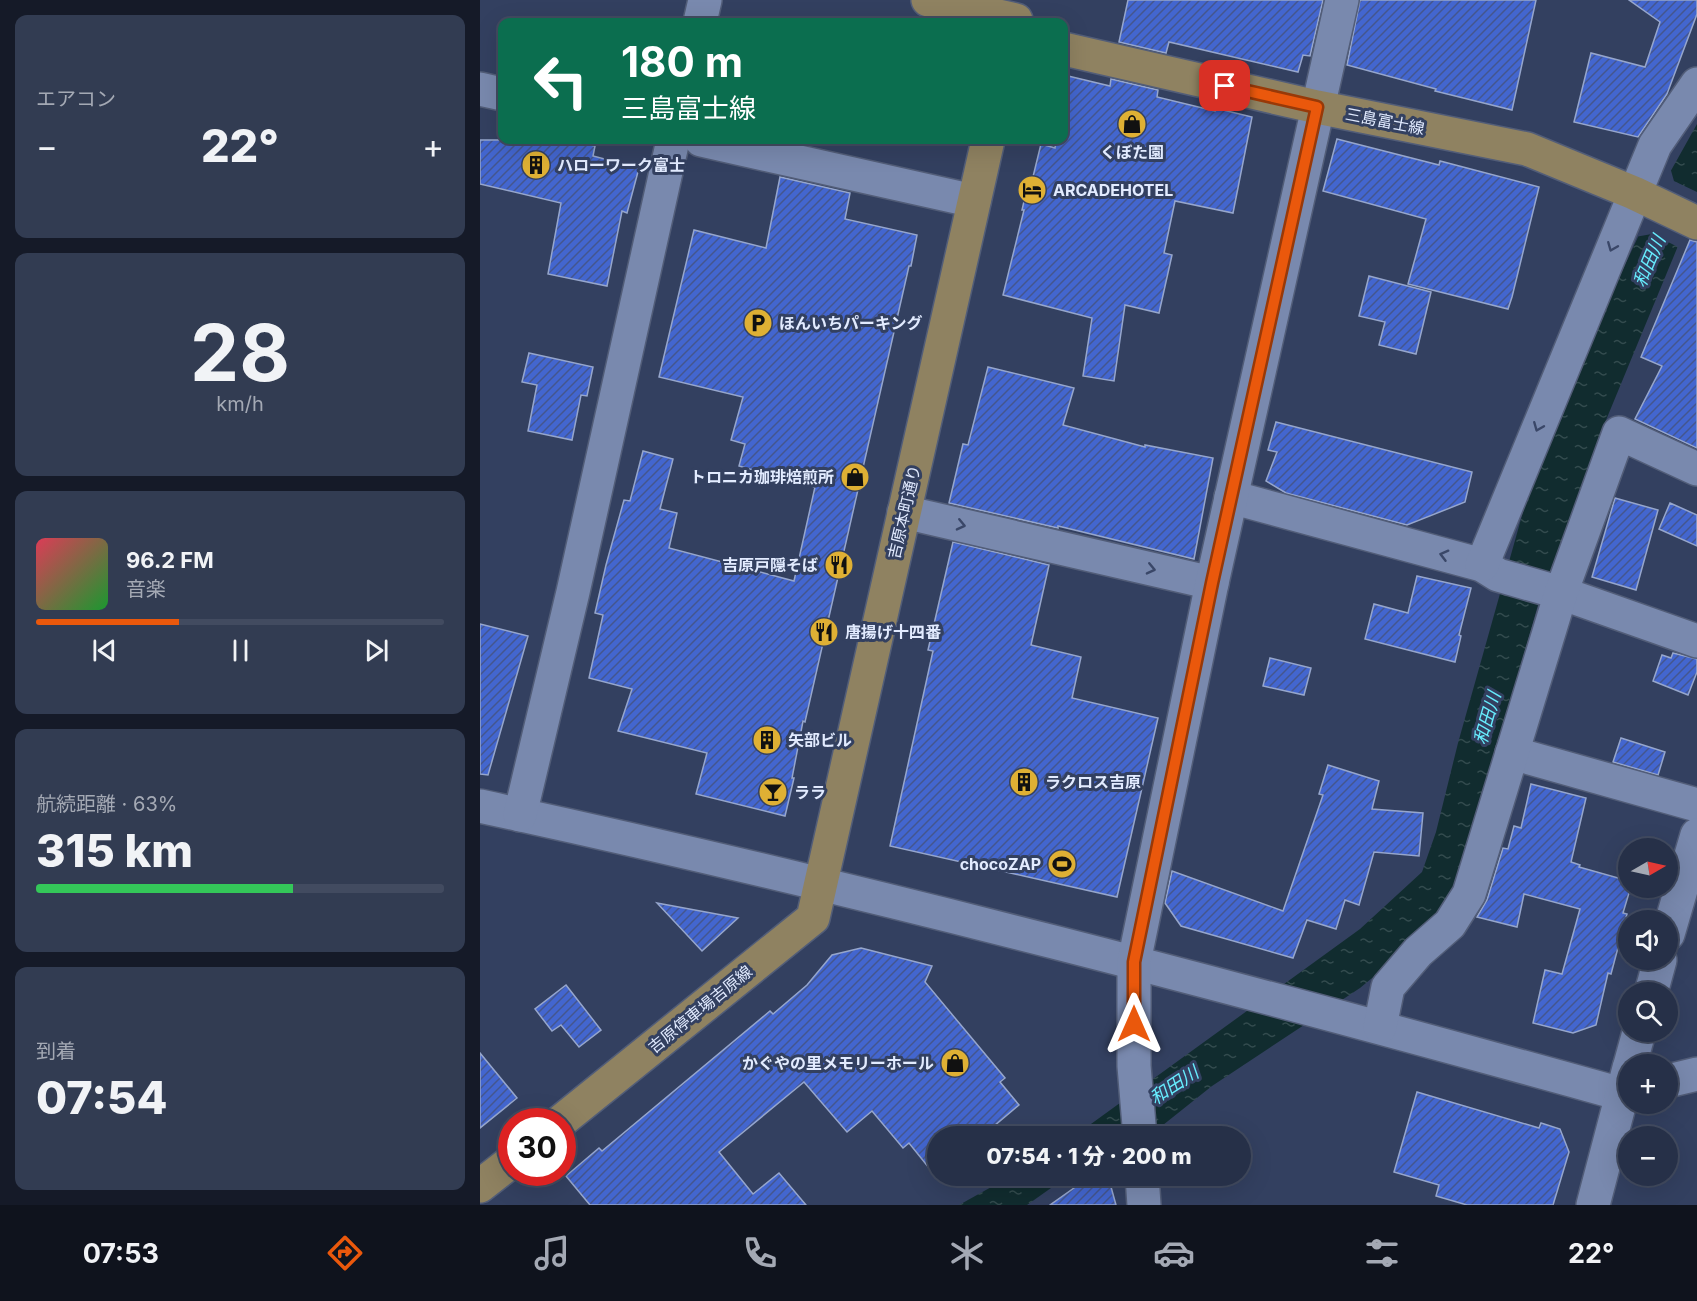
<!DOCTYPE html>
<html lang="ja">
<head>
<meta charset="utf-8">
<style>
  :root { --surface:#263048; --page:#323c52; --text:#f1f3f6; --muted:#a4a9b4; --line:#424b60; --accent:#ea580c }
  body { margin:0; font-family:Inter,"Noto Sans JP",sans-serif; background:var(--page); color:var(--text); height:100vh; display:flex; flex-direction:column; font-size:22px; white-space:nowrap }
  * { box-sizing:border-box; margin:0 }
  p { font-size:20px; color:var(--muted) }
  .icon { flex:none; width:33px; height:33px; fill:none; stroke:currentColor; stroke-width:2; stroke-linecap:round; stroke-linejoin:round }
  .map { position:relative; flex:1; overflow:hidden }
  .panel { display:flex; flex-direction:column; gap:15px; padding:15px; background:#151a28; width:480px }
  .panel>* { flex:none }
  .hud { position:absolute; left:18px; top:18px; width:570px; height:126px; border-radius:12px; box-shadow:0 6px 24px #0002,0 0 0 2px var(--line); background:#0b6e4f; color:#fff; overflow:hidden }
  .needle { width:39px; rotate:81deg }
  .buttons { position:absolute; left:1138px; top:838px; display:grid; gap:12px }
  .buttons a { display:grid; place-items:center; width:60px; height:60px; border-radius:50%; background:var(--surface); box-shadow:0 6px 24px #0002,0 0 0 2px var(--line); font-size:30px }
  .speed { position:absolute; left:18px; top:1108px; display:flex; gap:12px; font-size:30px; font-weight:700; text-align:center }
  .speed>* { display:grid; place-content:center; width:78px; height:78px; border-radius:50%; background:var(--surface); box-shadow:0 6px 24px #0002,0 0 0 2px var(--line); line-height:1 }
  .speed .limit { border:9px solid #d22; background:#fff; color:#111 }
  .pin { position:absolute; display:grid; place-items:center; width:51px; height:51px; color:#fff; margin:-26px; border-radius:12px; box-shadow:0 3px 9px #0006 }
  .me { position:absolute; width:66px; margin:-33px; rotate:0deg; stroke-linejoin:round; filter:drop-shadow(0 0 4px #0008) }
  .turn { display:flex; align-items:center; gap:21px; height:126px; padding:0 24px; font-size:27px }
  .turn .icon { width:78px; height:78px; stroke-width:2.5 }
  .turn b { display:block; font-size:42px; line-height:51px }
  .big { font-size:45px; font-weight:800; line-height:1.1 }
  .panel .card { flex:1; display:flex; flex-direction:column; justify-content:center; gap:9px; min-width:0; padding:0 21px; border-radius:12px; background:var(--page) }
  .panel .dial { align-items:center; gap:0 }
  .dial b { font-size:78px; line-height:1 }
  .song { display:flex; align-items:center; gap:18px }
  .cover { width:72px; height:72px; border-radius:9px; background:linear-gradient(135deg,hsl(350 70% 55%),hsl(130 70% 35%)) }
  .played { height:6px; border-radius:3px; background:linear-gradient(90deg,var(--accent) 35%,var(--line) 35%) }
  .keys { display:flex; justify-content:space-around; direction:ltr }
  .heat { display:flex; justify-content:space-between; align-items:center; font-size:33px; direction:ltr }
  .charge { height:9px; border-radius:4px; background:linear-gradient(90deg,#34c759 63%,var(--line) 0) }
  .trip { position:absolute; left:447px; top:1126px; width:324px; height:60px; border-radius:30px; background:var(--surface); box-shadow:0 6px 24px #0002,0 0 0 2px var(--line); font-weight:800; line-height:60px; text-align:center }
  .dock { display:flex; height:96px; justify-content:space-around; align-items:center; background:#0f131d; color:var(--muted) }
  .dock .icon { width:42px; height:42px }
  .dock .active { color:var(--accent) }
  .dock b { font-size:27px; color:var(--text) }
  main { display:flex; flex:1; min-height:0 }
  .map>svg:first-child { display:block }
  .water { fill:url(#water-ripples) }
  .pier { fill:#334060 }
  .building { fill:url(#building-hatch); stroke:#96a6cc; stroke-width:1.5 }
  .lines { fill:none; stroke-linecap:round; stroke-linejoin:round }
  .minor-casing { stroke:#525d78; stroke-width:36 }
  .major-casing { stroke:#525d78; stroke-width:36 }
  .minor { stroke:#7989ae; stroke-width:33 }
  .major { stroke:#8f8261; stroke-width:33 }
  .oneway { stroke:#3a4768 }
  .route-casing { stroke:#983908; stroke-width:15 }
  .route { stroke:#ea580c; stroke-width:10 }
  .labels { text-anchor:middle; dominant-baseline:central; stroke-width:6; stroke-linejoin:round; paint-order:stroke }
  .street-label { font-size:16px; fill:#e2ebff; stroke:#334060 }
  .poi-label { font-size:16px; font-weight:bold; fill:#e2ebff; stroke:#334060; text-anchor:start }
  .water-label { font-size:18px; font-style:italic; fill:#67edfe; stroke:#334060 }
</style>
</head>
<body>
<main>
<section class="panel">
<div class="card"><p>エアコン</p>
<div class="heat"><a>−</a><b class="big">22°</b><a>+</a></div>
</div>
<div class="card dial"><b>28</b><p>km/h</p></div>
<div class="card">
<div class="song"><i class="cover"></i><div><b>96.2 FM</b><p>音楽</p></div></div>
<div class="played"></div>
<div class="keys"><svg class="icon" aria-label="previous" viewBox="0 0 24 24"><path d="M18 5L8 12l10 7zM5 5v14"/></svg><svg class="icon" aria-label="pause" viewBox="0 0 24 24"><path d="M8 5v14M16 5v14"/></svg><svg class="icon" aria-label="next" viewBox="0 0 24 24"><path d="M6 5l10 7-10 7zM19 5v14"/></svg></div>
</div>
<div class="card"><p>航続距離 · 63%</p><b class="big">315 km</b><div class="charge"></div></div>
<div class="card"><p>到着</p><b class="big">07:54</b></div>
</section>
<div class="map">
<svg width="1217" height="1205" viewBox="0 0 1217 1205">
  <defs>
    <pattern id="water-ripples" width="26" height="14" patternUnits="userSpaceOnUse" patternTransform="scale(1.5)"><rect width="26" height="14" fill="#112c2f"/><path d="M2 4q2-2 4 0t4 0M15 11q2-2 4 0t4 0" fill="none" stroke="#334b4e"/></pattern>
    <pattern id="building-hatch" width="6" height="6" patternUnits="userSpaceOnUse" patternTransform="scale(1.5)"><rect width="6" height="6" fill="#4366cf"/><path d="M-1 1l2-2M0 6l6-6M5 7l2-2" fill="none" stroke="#44568e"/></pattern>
  </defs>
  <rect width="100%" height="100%" fill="#334060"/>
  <g class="water">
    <polygon points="1217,124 1217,200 1124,425 1058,605 978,885 950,930 880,988 732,1086 678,1129 657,1137 593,1137 880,929 942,872 956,832 978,743 1059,455 1109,342 1179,192"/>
    <polygon points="531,1176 588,1176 547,1205 479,1205"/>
  </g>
  <polygon class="pier" points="1190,167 1194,181 1217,192 1217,208 1200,248 1172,234 1155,237"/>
  <g class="building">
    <polygon points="648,0 843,0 830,56 823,55 818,72 689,42 686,53 639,42"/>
    <polygon points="880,0 1056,0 1032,110 955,91 956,89 867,65"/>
    <polygon points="1149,0 1217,0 1217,14 1187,94 1158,137 1094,122 1111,53 1165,67 1180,22"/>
    <polygon points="584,75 630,86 631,79 678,90 677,97 735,111 735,108 772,117 753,213 695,201 684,253 692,255 679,313 645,305 634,381 603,376 612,318 523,295 544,210 542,210 548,184 551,185 561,144 575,148 576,140 584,140"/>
    <polygon points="857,139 959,165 960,161 1059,187 1032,297 1028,309 928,284 946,219 843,191"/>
    <polygon points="0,140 86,140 115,146 113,156 159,168 147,213 142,211 127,286 68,274 81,203 0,184"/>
    <polygon points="300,177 370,193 365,219 437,235 431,266 429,266 325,722 323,721 312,778 314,778 305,816 216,794 227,753 138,731 152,689 109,678 123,615 115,613 126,565 144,500 150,501 163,451 193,459 180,509 197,513 189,548 314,581 335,487 259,466 265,444 251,440 263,397 179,377 214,230 286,248"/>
    <polygon points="1210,240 1217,242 1217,448 1155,419 1182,366 1161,357"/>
    <polygon points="889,276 951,292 936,354 899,345 905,322 879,316"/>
    <polygon points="49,353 113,367 107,396 101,395 92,440 48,431 57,385 42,382"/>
    <polygon points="508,367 594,388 583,425 665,447 665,445 733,458 714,559 578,526 578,528 469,503 483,444 488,445"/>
    <polygon points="796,422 992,472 985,502 927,525 806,493 786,481 797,452 788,450"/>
    <polygon points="1135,498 1178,510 1156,590 1112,577"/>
    <polygon points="1190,503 1217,515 1217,546 1179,529"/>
    <polygon points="473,542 569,565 551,645 601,657 592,698 678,718 637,897 410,846 453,651 448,650"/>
    <polygon points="937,576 991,588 979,635 981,636 975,662 885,639 894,604 928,613"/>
    <polygon points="0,624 48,636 8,775 0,774"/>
    <polygon points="1193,653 1217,659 1217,672 1208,695 1173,681 1182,655 1191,658"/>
    <polygon points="790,658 831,668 824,695 783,686"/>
    <polygon points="1141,738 1185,752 1178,775 1133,762"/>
    <polygon points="848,765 899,781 892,809 943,813 939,856 894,852 879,905 865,900 856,929 827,920 813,958 701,926 685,903 692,871 803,911 843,795 839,794"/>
    <polygon points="1051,784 1106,798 1091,862 1100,865 1099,867 1149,881 1149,893 1143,913 1147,914 1131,974 1128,973 1116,1025 1093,1033 1053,1023 1065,970 1082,974 1100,909 1044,894 1037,927 997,917 1007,900 1023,848 1028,849 1034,826 1041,828"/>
    <polygon points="177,903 258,918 222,951"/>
    <polygon points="381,948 452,966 445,982 525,1078 520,1082 539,1105 501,1137 458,1137 458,1179 429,1143 423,1148 392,1111 367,1132 324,1082 239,1152 273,1194 299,1173 326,1205 110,1205 86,1176 119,1148 122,1151 290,1011 293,1014 327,985 352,955"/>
    <polygon points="86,985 121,1030 99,1047 81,1025 72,1031 55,1009"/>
    <polygon points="0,1053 37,1098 0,1128"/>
    <polygon points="937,1092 1059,1128 1061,1123 1080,1129 1089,1152 1073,1205 987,1205 956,1196 959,1185 914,1172"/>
    <polygon points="611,1176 628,1176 636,1205 570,1205"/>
  </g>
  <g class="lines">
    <g class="minor-casing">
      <g id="minor">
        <polyline points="220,22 225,0"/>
        <polyline points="0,89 22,94"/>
        <polyline points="221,140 494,201"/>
        <polyline points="751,497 1002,565 1018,575 1081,593 1217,641"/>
        <polyline points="424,512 732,583"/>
        <polyline points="1002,565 1175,145 1217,84"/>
        <polyline points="1032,753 1217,805"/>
        <path d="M 0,806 C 384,889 763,989 1141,1094 L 1149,1092"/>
        <polyline points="40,815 93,592 193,140"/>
        <polyline points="1188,934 1217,835"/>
        <polyline points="1171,993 1180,960"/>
        <polyline points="900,1027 908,987 938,952 970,924 989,894 1081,593 1139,433 1217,469"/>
        <polyline points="1150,1065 1159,1032"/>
        <polyline points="1188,1081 1217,1074"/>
        <polyline points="660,1137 654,1066 654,962 732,583 862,0"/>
        <polyline points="662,1176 664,1205"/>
        <polyline points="1113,1205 1149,1068"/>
      </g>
    </g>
    <g class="major-casing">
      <g id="major">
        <polyline points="448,0 536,20"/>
        <polyline points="584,49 837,107 1047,149 1154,193 1217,223"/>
        <polyline points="80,1122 333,918 508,140"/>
        <polyline points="0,1186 32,1161"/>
      </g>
    </g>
    <use href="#minor" class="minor"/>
    <use href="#major" class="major"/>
  </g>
  <defs><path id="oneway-chevron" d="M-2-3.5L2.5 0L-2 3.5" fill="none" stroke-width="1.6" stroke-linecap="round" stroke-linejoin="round" transform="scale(1.5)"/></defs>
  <g class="oneway">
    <use href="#oneway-chevron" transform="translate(1132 247) rotate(112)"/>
    <use href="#oneway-chevron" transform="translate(1058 427) rotate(112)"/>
    <use href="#oneway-chevron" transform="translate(481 525) rotate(13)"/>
    <use href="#oneway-chevron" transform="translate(964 555) rotate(-165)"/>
    <use href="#oneway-chevron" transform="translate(671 569) rotate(13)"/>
  </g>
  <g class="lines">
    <g class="route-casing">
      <polyline id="route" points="654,1024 654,962 732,583 837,107 745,86"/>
    </g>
    <use href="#route" class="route"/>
  </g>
  <defs>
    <g id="shop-disc" transform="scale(1.5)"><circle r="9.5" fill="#dfb034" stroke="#334060"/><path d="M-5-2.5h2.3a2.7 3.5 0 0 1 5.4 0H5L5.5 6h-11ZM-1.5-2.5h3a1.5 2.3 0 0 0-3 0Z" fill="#111"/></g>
    <g id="building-disc" transform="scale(1.5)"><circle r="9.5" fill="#dfb034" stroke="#334060"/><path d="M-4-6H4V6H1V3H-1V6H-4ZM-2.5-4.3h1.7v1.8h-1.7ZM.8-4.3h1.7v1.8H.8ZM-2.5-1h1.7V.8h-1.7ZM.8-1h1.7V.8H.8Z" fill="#111"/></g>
    <g id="hotel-disc" transform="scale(1.5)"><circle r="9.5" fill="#dfb034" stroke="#334060"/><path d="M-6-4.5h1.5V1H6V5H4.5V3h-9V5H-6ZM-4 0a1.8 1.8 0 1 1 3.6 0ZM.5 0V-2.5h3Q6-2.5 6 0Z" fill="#111"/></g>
    <g id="parking-disc" transform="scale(1.5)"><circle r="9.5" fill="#dfb034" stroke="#334060"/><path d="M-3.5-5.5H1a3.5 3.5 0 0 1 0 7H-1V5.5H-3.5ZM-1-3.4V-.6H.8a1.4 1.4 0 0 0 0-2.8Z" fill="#111"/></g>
    <g id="restaurant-disc" transform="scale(1.5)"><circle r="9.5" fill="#dfb034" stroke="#334060"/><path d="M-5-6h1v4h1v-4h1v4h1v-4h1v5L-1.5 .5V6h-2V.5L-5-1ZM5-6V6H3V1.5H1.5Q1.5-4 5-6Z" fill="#111"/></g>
    <g id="bar-disc" transform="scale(1.5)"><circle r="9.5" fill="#dfb034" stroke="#334060"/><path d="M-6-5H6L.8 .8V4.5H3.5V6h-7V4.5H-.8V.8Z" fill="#111"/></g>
    <g id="stadium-disc" transform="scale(1.5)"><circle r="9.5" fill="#dfb034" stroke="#334060"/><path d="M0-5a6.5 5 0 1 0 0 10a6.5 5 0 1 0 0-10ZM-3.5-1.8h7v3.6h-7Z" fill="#111"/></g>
  </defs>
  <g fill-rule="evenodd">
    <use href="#shop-disc" x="652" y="124"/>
    <use href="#building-disc" x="56" y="165"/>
    <use href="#hotel-disc" x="552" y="190"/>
    <use href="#parking-disc" x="278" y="323"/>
    <use href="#shop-disc" x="375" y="477"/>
    <use href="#restaurant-disc" x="359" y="565"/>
    <use href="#restaurant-disc" x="344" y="632"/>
    <use href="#building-disc" x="287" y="740"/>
    <use href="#building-disc" x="544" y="782"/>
    <use href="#bar-disc" x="293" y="792"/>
    <use href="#stadium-disc" x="582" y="864"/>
    <use href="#shop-disc" x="475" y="1063"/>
  </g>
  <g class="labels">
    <g class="street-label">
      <text transform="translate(905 121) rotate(11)">三島富士線</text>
      <text transform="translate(424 512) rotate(-77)">吉原本町通り</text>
      <text transform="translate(220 1009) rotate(-39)">吉原停車場吉原線</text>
    </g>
    <g class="poi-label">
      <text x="652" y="152" text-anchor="middle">くぼた園</text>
      <text x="77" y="165">ハローワーク富士</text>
      <text x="573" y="190">ARCADEHOTEL</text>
      <text x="299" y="323">ほんいちパーキング</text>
      <text x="354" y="477" text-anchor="end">トロニカ珈琲焙煎所</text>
      <text x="338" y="565" text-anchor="end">吉原戸隠そば</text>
      <text x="365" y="632">唐揚げ十四番</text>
      <text x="308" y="740">矢部ビル</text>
      <text x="565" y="782">ラクロス吉原</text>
      <text x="314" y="792">ララ</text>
      <text x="561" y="864" text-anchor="end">chocoZAP</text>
      <text x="454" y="1063" text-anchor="end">かぐやの里メモリーホール</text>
    </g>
    <g class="water-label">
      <text transform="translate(1169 261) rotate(-67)">和田川</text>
      <text transform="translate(1007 718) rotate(-74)">和田川</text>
      <text transform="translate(694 1085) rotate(-33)">和田川</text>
    </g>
  </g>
</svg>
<div class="buttons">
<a><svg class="needle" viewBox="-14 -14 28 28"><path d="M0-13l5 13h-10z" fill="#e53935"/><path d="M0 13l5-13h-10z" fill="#a4a9b4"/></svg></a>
<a><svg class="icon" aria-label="sound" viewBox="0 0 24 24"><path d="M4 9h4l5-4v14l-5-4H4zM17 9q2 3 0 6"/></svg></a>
<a><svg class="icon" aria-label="search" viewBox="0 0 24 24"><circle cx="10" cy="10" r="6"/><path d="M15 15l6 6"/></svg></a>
<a>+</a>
<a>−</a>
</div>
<div class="speed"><div class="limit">30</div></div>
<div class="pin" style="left:745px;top:86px;background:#d93025"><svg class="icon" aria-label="arrive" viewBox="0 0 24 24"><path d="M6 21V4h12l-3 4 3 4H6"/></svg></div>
<svg class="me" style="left:654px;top:1024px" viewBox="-20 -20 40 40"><path d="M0-17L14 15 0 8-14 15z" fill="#ea580c" stroke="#fff" stroke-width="4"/></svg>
<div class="trip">07:54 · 1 分 · 200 m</div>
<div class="hud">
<div class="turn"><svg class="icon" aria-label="left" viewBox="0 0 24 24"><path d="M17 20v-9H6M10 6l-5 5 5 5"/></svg><div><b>180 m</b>三島富士線</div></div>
</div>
</div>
</main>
<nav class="dock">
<b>07:53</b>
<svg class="icon active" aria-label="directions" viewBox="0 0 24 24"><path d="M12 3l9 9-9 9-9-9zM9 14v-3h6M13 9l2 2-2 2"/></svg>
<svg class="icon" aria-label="music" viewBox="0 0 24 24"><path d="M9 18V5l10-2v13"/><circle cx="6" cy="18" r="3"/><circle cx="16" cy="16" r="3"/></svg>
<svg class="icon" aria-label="phone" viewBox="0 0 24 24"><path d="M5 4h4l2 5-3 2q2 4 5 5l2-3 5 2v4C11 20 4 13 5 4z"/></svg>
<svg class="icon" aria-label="climate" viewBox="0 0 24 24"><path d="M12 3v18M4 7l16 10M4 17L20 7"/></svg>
<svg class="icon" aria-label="car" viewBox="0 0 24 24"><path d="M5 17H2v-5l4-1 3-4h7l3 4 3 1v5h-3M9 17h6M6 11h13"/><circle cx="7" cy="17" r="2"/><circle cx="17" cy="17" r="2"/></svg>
<svg class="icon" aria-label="filters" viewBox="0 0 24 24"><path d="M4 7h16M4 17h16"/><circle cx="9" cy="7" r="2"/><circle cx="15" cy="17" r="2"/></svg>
<b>22°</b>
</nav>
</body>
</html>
